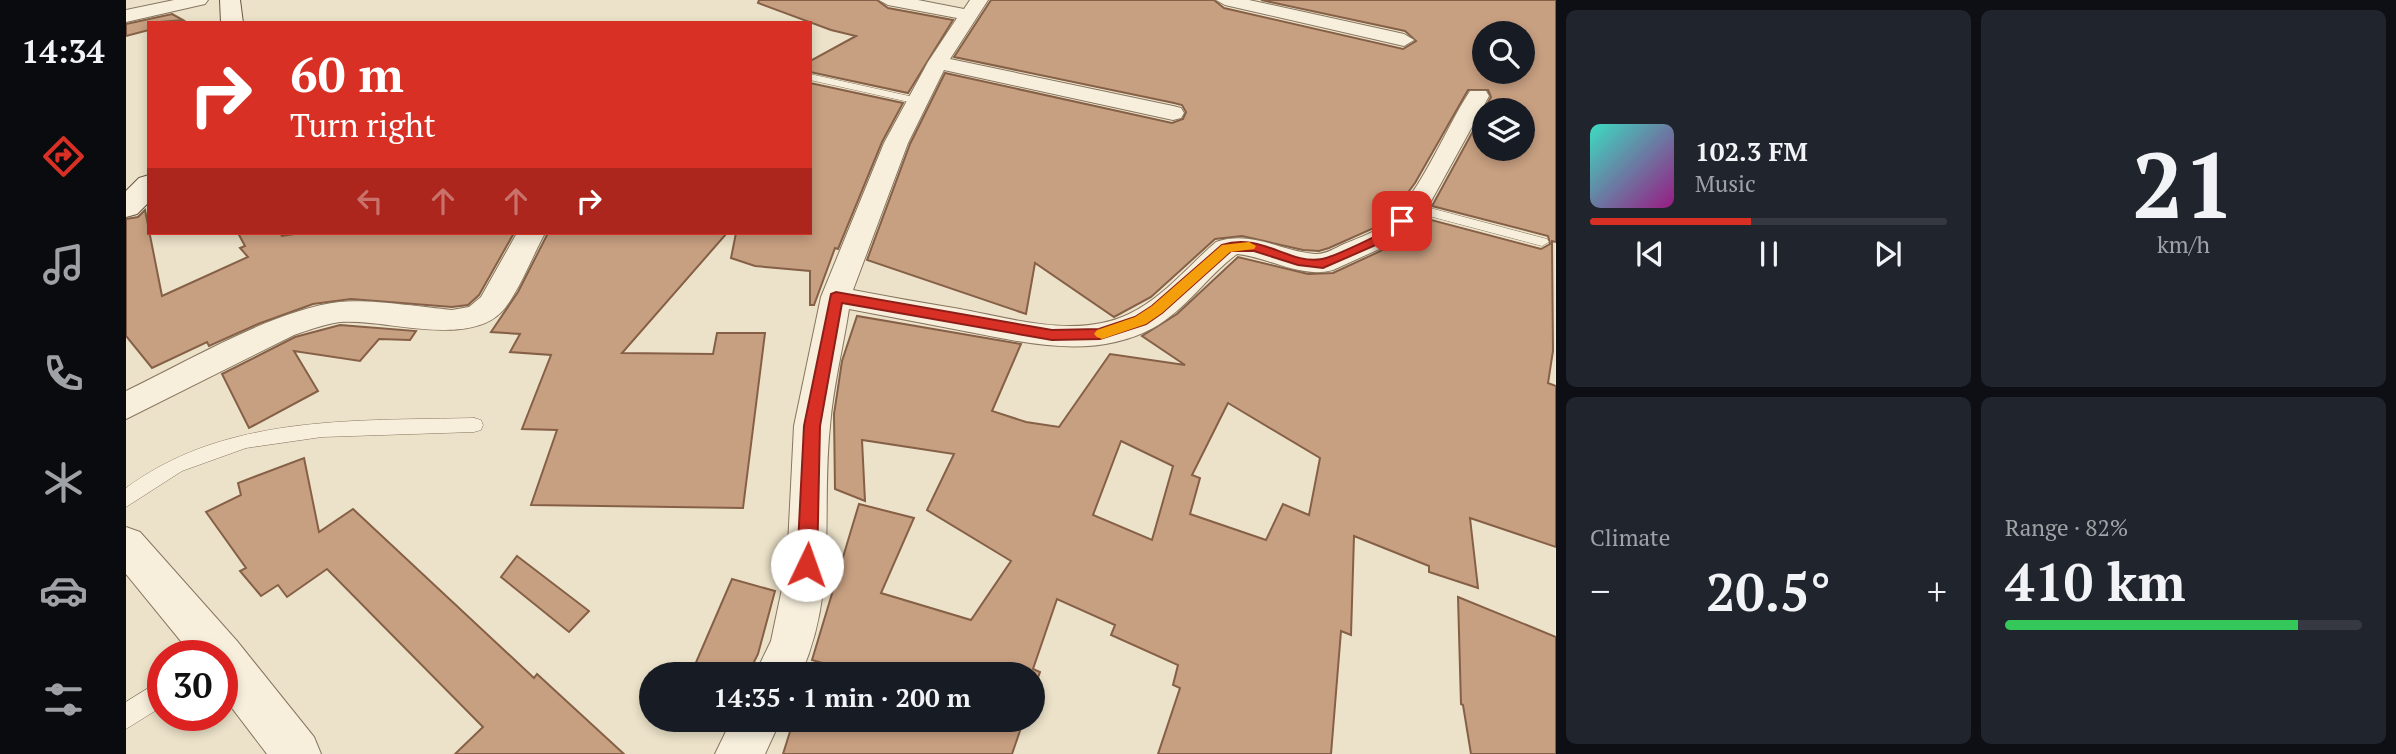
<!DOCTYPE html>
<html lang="en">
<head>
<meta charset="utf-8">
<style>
  :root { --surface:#171b24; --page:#20242c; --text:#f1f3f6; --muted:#9ea1a6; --line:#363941; --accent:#d93025 }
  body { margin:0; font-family:"PT Serif",serif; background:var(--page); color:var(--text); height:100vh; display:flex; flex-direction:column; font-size:26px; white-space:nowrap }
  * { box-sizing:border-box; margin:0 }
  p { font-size:23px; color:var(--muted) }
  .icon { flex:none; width:38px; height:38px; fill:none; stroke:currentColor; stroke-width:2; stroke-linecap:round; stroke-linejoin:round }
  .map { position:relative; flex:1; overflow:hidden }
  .panel { display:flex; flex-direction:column; gap:10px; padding:10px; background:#0d0f14; width:840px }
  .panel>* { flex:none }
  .banner { position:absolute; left:21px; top:21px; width:665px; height:214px; border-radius:0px; box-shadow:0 4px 10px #0003; background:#d93025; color:#fff; overflow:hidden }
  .fabs { position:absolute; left:1346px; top:21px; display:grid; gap:14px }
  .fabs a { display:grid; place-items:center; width:63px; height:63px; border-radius:50%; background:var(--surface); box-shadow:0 4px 10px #0003; font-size:35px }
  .speed { position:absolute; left:21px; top:640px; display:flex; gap:14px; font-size:35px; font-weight:700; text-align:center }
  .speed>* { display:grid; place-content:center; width:91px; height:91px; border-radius:50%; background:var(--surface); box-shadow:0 4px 10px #0003; line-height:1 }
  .speed .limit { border:10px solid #d22; background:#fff; color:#111 }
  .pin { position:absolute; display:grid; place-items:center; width:60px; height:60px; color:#fff; margin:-30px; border-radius:14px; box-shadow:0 4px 10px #0006 }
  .me { position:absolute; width:77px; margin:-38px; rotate:3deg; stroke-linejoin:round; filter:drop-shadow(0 0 5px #0008) }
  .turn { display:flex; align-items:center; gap:24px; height:147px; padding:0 28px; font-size:32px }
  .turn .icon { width:91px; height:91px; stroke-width:2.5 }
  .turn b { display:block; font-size:49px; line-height:60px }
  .lanes { display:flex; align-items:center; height:66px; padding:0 28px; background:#0003; justify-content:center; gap:35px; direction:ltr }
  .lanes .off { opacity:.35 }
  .big { font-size:52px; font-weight:800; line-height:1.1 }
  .panel .tile { flex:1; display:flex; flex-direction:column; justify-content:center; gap:10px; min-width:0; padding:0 24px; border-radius:10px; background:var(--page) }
  .panel .dial { align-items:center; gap:0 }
  .dial b { font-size:91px; line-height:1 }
  .song { display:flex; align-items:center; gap:21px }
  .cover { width:84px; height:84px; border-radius:10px; background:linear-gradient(135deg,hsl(170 70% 55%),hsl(310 70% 35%)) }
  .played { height:7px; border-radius:4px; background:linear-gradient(90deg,var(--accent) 45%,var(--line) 45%) }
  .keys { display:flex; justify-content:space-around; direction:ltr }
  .heat { display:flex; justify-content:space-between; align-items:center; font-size:38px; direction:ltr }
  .charge { height:10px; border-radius:5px; background:linear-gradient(90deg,#34c759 82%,var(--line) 0) }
  .panel .tiles { flex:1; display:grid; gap:10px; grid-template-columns:repeat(2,1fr) }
  .trip { position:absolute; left:513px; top:662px; width:406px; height:70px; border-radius:35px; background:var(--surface); box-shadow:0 4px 10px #0003; font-weight:800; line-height:70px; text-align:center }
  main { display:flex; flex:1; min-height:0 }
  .dock { display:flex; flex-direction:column; width:126px; justify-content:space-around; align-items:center; background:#090b0e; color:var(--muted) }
  .dock .icon { width:49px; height:49px }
  .dock .current { color:var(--accent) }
  .dock b { font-size:32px; color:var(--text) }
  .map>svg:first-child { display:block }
  .building { fill:#c79f81; stroke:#856046; stroke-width:2; fill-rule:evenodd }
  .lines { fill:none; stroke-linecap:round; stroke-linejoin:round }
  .lane-casing { stroke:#87755f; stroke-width:1 }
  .street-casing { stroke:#87755f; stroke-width:2 }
  .secondary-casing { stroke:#695642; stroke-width:2 }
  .lane { fill:#f7efdc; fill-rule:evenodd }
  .street { fill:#f7efdc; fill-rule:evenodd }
  .secondary { fill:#f7efdc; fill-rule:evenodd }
  .route { fill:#d93025; stroke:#8d1f18; stroke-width:2 }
  .slow { fill:#f59e0b }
</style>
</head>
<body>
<main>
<nav class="dock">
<b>14:34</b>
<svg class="icon current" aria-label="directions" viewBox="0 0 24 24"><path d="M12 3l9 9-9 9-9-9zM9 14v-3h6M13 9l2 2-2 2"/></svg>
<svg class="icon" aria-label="music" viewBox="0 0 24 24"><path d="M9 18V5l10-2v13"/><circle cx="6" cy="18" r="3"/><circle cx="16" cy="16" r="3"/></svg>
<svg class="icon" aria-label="phone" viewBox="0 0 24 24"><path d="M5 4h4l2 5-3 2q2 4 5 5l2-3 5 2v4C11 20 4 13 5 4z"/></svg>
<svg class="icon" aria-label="climate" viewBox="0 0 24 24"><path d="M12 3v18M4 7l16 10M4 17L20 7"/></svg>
<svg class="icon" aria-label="car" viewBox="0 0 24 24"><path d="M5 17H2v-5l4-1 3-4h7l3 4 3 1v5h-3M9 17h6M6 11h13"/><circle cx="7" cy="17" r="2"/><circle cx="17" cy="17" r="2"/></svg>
<svg class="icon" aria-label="filters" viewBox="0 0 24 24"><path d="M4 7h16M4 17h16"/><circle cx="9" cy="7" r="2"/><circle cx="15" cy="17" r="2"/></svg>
</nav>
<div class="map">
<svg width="1430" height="754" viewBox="0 0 1430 754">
  <rect width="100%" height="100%" fill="#ece2c9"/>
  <g class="building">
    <polygon points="633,0 751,0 762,8 827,20 782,93 684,72 684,61 730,36 705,30 632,3"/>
    <path d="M 865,0 L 1088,0 L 1098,8 L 1277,49 L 1290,41 L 1279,31 L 1135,0 L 1430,0 L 1430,242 L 1426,241 L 1427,351 L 1422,383 L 1430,386 L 1430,547 L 1344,518 L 1352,588 L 1303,572 L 1303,566 L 1228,536 L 1225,635 L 1215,631 L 1205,754 L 1032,754 L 1054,688 L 1047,685 L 1052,665 L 985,635 L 989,625 L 931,599 L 907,669 L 914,672 L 906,694 L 906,674 L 735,674 L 686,660 L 733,504 L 788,518 L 755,593 L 845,620 L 885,561 L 801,510 L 828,454 L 736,440 L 739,501 L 709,489 L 708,414 L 716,361 L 731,316 L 895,344 L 866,411 L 900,422 L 933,427 L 984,354 L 1059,365 L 1016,336 L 1051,314 L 1112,257 L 1182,274 L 1207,273 L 1274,242 L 1298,218 L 1415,249 L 1424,244 L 1422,236 L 1306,206 L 1358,111 L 1358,149 L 1396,149 L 1396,110 L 1358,110 L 1365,97 L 1362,90 L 1342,90 L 1289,183 L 1265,215 L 1248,228 L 1203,248 L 1193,251 L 1177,250 L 1116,236 L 1089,239 L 1025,297 L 988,317 L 909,263 L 900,314 L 741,260 L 784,144 L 819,73 L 1046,123 L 1057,119 L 1060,112 L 1056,105 L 1048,103 L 828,57 ZM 1358,33 L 1396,33 L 1396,72 L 1358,72 ZM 1102,403 L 1194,458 L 1183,515 L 1157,504 L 1140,540 L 1064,514 L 1074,478 L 1066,475 ZM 995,441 L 1047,466 L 1026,540 L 967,515 Z"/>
    <polygon points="46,14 57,20 23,23 23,30 0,36 0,24"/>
    <polygon points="684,83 777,103 756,142 712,249 709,248 688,305 684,305 684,271 629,266 605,258 610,233 684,233"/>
    <polygon points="19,210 36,296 122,257 114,248 119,246 112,233 154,233 156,236 175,233 388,233 353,295 342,305 326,307 225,299 187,304 132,324 83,346 81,342 26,368 0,336 0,219 12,217"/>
    <polygon points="422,233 601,233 496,353 587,354 591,333 639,333 617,508 405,505 431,430 396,429 425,355 384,352 394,334 365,332 392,292"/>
    <polygon points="214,325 290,331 284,340 253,339 234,361 168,351 192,391 123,428 96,374 169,337"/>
    <polygon points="178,458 193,532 227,509 408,678 411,674 498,754 329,754 357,727 201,569 161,597 152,585 135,596 114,571 120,568 80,512 115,495 112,483"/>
    <polygon points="391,556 463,611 443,632 375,577"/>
    <polygon points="606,579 649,591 632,654 622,674 565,674"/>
    <polygon points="1332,597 1430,637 1430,754 1345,754 1337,705 1335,704"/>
    <polygon points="668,719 898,719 886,754 657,754"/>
  </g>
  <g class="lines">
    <g class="lane-casing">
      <g id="lane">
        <polygon points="684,74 792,98 798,101 792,104 684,80"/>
        <polygon points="1289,204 1421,239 1423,242 1416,246 1284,211 1284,205"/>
        <path d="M 348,418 L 355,420 L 357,425 L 355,430 L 348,432 L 196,437 L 120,448 L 56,471 L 0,507 L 0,488 C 100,414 229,421 348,418 Z"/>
        <polygon points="37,679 37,706 0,729 0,702"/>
      </g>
    </g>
    <g class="street-casing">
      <g id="street">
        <polygon points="48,0 82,0 79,4 0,22 0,10"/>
        <path d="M 753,0 L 792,0 L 838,9 L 844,0 L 862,0 L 824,59 L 1047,106 L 1055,108 L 1058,113 L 1055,118 L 1047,120 L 818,70 L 782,143 L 727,290 C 763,297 798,303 834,309 C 887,319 951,339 1003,314 C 1037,298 1062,266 1090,242 C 1126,230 1154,251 1189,254 C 1199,255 1209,248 1218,244 C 1229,239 1243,235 1253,228 C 1291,204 1318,130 1344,91 L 1360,91 L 1363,96 L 1298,214 L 1273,240 L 1207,270 C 1174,279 1143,257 1111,254 C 1081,276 1060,310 1027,328 C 966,361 897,342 833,330 C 797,323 760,316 723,309 C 717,348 707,387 704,426 C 695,513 712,589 675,674 L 629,674 L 645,641 L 661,565 L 668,426 L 695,297 L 758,143 L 802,62 L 831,18 L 762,5 Z"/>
        <polygon points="1090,0 1123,0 1278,34 1288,40 1278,46 1099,5"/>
        <path d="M 391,233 L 419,233 C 406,257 395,287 379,308 C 346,350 260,318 214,322 C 198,324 183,330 168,335 L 0,419 L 0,391 C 61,362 147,310 213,302 C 244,299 294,307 326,310 L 343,307 L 355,297 Z"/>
        <polygon points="0,527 14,532 111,641 188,737 195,754 141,754 96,695 96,656 67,656 0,574"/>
        <polygon points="606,719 655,719 639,754 589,754"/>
      </g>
    </g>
    <g class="secondary-casing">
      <g id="secondary">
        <polygon points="94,0 114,0 117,23 95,23"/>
        <polygon points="23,175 23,202 11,214 0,217 0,191 13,178"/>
      </g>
    </g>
    <use href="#lane" class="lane"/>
    <use href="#street" class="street"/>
    <use href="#secondary" class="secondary"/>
  </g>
  <path class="route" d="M 1276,217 L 1283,221 L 1268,237 L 1197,268 L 1172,265 L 1128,251 L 1105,251 L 1036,313 L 1020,324 L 974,339 L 926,340 L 716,303 L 694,426 L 691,565 L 688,571 L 681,573 L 674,571 L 671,565 L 678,426 L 705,294 L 710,292 L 926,330 L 973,329 L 1009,317 L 1026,306 L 1096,245 C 1135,232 1163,265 1196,259 C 1205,258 1252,236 1260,230 C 1266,225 1269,219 1276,217 Z"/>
  <polygon class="slow" points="1123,242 1130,246 1128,249 1104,252 1036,313 1020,324 976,339 971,337 968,334 971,330 1009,317 1026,306 1096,245"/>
</svg>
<div class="fabs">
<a><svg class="icon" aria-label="search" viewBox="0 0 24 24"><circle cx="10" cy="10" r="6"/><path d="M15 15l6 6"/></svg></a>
<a><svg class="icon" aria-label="layers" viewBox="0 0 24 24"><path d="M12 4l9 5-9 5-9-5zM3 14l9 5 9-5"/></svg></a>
</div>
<div class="speed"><div class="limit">30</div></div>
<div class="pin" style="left:1276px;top:221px;background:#d93025"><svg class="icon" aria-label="arrive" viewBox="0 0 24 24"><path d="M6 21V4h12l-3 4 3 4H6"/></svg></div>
<svg class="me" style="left:681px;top:565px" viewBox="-20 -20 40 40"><circle r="19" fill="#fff"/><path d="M0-13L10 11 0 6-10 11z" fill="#d93025"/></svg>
<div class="trip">14:35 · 1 min · 200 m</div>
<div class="banner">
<div class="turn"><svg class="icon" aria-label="right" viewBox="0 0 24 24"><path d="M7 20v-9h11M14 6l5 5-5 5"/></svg><div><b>60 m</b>Turn right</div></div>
<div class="lanes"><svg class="icon off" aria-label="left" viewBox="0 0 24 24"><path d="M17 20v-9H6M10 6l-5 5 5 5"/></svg><svg class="icon off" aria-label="ahead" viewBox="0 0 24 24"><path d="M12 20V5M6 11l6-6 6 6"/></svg><svg class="icon off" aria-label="ahead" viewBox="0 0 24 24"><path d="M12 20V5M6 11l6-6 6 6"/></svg><svg class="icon" aria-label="right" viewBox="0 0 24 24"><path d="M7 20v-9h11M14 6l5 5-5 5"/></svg></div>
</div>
</div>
<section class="panel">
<div class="tiles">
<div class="tile">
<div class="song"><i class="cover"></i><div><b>102.3 FM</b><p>Music</p></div></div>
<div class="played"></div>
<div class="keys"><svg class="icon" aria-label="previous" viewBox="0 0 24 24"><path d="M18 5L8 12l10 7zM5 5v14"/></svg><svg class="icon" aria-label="pause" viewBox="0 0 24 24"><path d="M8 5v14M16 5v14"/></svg><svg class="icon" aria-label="next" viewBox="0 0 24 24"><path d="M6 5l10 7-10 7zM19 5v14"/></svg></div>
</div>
<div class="tile dial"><b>21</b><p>km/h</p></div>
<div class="tile"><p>Climate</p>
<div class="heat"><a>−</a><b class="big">20.5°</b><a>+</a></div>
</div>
<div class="tile"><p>Range · 82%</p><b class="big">410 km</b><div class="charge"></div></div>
</div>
</section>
</main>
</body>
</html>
